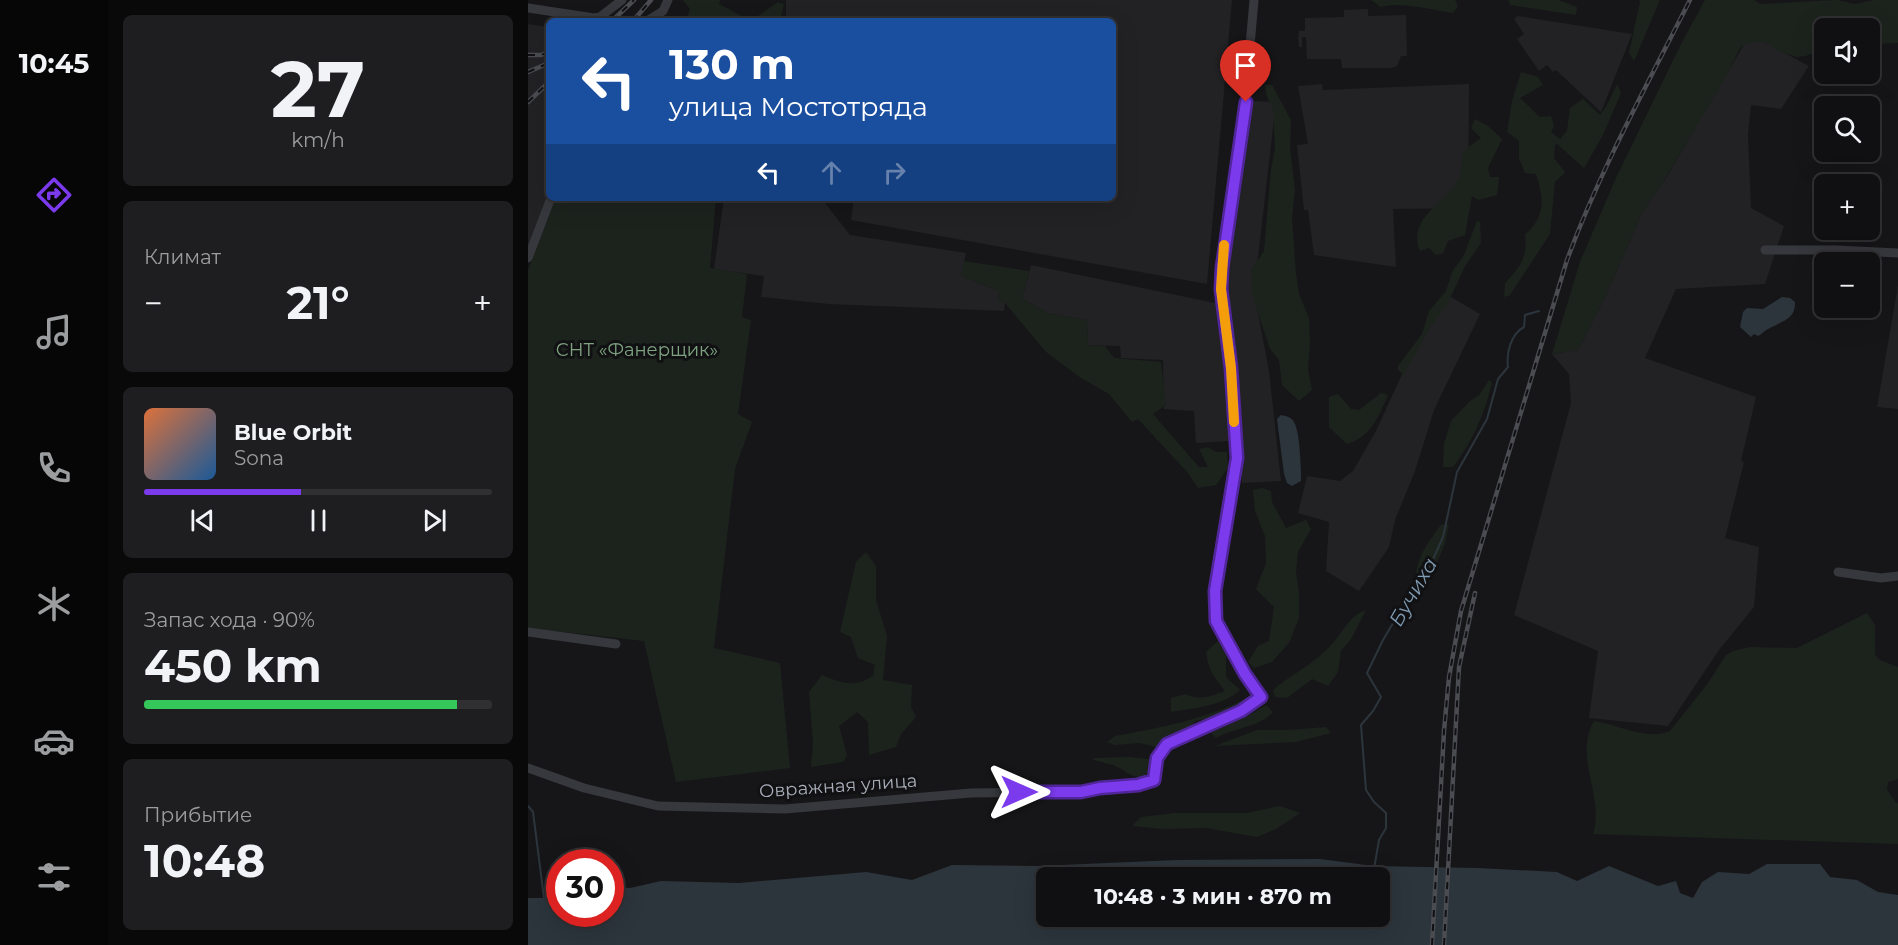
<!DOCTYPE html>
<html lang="ru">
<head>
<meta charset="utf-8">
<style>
  :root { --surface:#101012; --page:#1e1e20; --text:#f1f3f6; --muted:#9c9d9f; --line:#303032; --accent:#7c3aed }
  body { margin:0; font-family:Montserrat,sans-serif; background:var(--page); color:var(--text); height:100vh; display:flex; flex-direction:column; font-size:22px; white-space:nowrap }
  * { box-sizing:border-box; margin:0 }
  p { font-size:20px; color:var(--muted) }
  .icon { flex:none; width:33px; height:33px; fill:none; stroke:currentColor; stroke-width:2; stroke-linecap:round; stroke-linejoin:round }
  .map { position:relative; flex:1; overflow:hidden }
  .drawer { display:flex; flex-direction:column; gap:15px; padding:15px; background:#09090a; width:420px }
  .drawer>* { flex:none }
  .top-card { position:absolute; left:18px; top:18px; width:570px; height:183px; border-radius:9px; box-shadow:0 6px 24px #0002,0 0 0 2px var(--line); background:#1a4fa0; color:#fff; overflow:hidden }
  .controls { position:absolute; left:1286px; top:18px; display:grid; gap:12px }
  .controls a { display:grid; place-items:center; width:66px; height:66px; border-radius:9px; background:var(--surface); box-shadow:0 6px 24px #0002,0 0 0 2px var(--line); font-size:30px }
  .speed { position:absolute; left:18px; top:849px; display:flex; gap:12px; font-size:30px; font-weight:700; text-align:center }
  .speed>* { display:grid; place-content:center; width:78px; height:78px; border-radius:50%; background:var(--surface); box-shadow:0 6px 24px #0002,0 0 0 2px var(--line); line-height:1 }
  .speed .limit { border:9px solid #d22; background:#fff; color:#111 }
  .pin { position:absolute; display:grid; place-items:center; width:51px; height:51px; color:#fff; margin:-62px -26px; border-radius:50% 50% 50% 0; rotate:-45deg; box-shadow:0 0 6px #0007 }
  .pin .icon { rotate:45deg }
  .me { position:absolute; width:66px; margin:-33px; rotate:90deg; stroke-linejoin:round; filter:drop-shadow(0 0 4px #0008) }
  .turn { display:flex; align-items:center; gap:21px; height:126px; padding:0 24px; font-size:27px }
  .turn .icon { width:78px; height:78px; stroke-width:2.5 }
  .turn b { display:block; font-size:42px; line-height:51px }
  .lanes { display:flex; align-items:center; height:57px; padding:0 24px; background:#0003; justify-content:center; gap:30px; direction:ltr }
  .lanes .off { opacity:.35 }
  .big { font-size:45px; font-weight:700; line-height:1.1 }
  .drawer .tile { flex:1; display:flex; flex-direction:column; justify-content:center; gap:9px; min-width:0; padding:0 21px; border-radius:9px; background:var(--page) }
  .drawer .dial { align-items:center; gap:0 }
  .dial b { font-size:78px; line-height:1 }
  .song { display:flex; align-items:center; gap:18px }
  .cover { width:72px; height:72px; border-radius:9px; background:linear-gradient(135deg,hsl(20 70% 55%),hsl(210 70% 35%)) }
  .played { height:6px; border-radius:3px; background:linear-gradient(90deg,var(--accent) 45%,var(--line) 45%) }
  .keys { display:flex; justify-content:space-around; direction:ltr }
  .heat { display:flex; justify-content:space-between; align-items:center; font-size:33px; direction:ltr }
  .charge { height:9px; border-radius:4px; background:linear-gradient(90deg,#34c759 90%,var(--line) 0) }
  .trip { position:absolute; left:508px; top:867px; width:354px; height:60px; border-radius:9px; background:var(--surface); box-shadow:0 6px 24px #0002,0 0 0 2px var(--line); font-weight:700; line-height:60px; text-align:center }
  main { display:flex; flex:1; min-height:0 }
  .tab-bar { display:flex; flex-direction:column; width:108px; justify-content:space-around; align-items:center; background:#060607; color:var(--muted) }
  .tab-bar .icon { width:42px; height:42px }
  .tab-bar .current { color:var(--accent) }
  .tab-bar b { font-size:27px; color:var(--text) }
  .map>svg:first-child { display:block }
  .built { fill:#222225 }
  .green { fill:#1c231d }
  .water { fill:#2c353c; fill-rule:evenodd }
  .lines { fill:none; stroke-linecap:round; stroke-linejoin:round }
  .stream { stroke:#2c353c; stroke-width:2 }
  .minor { stroke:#37383d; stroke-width:9 }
  .rail-casing { stroke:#4a4c52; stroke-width:4.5 }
  .rail { stroke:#111113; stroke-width:2; stroke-dasharray:7; stroke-linecap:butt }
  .route-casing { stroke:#51269a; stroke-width:15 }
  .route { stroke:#7c3aed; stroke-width:10 }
  .slow { stroke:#f59e0b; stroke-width:10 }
  .labels { text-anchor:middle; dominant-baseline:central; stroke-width:6; stroke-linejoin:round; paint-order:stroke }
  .park-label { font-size:18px; fill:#7fa381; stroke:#111113 }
  .street-label { font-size:18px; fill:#a8adb8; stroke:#111113 }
  .water-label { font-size:20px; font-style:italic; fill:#7f9bb3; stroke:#111113 }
</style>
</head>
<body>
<main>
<nav class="tab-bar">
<b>10:45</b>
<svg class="icon current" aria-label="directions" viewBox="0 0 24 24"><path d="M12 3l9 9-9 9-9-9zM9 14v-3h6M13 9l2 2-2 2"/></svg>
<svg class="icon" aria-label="music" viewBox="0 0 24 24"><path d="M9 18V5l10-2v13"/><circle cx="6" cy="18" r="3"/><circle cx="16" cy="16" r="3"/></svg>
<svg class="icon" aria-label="phone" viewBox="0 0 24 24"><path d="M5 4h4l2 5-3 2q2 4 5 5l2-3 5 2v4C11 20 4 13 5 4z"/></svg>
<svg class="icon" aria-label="climate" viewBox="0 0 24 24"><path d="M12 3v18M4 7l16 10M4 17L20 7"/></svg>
<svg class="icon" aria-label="car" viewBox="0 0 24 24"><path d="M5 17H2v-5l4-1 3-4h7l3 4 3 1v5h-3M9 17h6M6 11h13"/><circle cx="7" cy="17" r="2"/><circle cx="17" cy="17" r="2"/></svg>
<svg class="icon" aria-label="filters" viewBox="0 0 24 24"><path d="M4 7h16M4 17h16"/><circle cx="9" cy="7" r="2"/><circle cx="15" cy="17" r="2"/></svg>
</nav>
<section class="drawer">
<div class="tile dial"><b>27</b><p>km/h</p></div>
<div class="tile"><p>Климат</p>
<div class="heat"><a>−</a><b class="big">21°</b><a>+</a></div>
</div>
<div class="tile">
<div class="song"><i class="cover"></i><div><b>Blue Orbit</b><p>Sona</p></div></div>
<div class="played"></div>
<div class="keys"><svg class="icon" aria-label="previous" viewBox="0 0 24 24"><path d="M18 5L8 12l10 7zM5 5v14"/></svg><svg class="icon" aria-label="pause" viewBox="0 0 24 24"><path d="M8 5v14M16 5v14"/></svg><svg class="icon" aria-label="next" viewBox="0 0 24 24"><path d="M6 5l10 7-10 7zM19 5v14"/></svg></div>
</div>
<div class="tile"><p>Запас хода · 90%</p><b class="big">450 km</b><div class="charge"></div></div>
<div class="tile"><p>Прибытие</p><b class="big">10:48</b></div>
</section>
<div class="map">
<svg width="1370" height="945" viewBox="0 0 1370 945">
  <rect width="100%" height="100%" fill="#161618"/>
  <g class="built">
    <polygon points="258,0 704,0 679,284 323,220 326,198 585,198 585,21 258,21"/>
    <polygon points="840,9 840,16 878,15 879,56 873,56 869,66 864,68 814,68 813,59 779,59 778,37 774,37 774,47 771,47 770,37 771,31 777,31 777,18 816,17 816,10"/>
    <polygon points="990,16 1104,34 1073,112 1028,70 1025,72 1019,65 1011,71 989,39 996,34 986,19"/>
    <polygon points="0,24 21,27 21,193 0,246"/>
    <polygon points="1222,34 1281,66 1253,109 1223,105 1220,135 1223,208 1256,226 1237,284 1148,289 1117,358 1228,397 1213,461 1216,462 1197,538 1231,547 1226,607 1191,650 1140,726 1061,718 1070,651 986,615 1043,403 1041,374 1024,354 1050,350 1077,297 1114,213 1138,178"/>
    <polygon points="794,84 795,90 941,84 940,208 865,209 868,267 786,255 780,210 776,210 769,145 780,144 770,86"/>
    <polygon points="725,101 748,102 726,292 741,371 753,481 714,483 695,290 704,210"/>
    <polygon points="196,198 293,198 322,235 438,253 433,276 471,291 470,301 477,302 476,311 301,304 233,297 236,276 186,269"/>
    <polygon points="503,265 692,304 702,441 668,443 666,411 636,409 635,360 593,358 592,346 560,345 559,320 520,313 494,299"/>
    <polygon points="1370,285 1370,409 1349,407"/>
    <polygon points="916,293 952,314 906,410 887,471 867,520 861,547 831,591 798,571 801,522 770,513 779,476 812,481 825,471 848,431 881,359"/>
  </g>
  <g class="green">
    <polygon points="155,0 192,0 191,4 223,21 250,2 256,4 252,21 158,21 162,9"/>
    <path d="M 815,0 L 927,0 L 930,6 L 925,13 C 904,10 873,1 853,7 L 843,0 Z"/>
    <polygon points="981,0 1030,0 1049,7 1048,15 982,5"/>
    <polygon points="1111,0 1132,0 1106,61 1101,53 1112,2"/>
    <polygon points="1177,0 1226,0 1232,4 1309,0 1327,4 1346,0 1370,0 1370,43 1351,44 1341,41 1341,28 1296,28 1296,49 1278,56 1269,57 1251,51 1237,42 1219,43 1212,48 1195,82 1132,187 1114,213 1077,297 1050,350 1024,354 1052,262 1087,180 1152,46"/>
    <path d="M 993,72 L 1010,77 L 1015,85 L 992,98 L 1012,117 L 1023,116 L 1026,126 L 1023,132 L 1032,139 L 1039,131 L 1042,108 L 1055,99 L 1072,115 L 1079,105 L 1089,84 L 1093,93 L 1074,137 L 1056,168 L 1029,144 L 1027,145 L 1026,158 L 1037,172 L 1027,182 L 1022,234 L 982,295 L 976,297 L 977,283 C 992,268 1000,256 997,235 C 1018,215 1016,200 1008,174 L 997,173 L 991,158 L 991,141 L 979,132 L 984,101 Z"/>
    <polygon points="737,85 744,85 763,120 762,148 767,190 764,219 768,273 771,294 781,318 782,343 780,369 784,390 771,401 754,385 751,360 742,349 724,295 723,270 736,251 743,169 747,149 745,110 739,97"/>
    <path d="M 947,119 L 960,126 L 974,139 L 960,168 L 962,177 L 971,177 L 969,195 L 950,200 L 944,196 L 937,235 L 920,241 L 915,253 L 908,255 L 901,248 L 892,251 C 879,217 918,204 930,179 C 934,172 933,160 935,151 L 953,138 L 943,128 Z"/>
    <polygon points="28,198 188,198 182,268 219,274 214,317 223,320 210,414 224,422 207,469 186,648 252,663 262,768 148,782 116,641 0,628 0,270"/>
    <polygon points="949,221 952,222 953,243 937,266 920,303 900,331 876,375 870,370 870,366 894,334 901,311 918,291 924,272 936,255"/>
    <polygon points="436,261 501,271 494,299 520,313 559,320 560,345 577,346 586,358 633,362 638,405 625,414 671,467 680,467 671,449 680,447 688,452 699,452 700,468 688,485 670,488 660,473 610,419 604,422 581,394 553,378 518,352 477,303 470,301 471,291 433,276"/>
    <path d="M 961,380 L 964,383 C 956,415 945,441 925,467 L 915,467 L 916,444 L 923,421 L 941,402 L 952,394 Z"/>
    <path d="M 853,393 L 860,395 C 850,417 843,437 819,444 L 801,427 L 801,397 L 810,394 L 823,409 L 831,410 Z"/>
    <polygon points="734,488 743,491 744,502 758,528 778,520 783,529 770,552 768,572 771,592 771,618 761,643 744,662 726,668 720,662 730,646 741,641 746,607 728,589 738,563 737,536 727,511 725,490"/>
    <path d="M 921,524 L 917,543 L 899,587 L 887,587 C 887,560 897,546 913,525 Z"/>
    <path d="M 338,552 L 348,566 L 348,600 L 359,636 L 355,680 L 384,685 L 383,707 L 388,717 L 373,734 L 368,747 L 341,755 L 340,722 L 329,712 L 311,726 L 319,755 L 315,762 L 283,767 L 285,743 L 281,692 L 294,675 C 312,683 327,688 345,676 L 347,665 L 330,658 L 323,637 L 312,632 L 328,562 Z"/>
    <path d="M 838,610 L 823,639 L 813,651 L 810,672 L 800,686 L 784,679 L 759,698 L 747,697 L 745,690 C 765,673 792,661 808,639 C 818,627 823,615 838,610 Z"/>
    <path d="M 1339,613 L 1347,625 L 1347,655 L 1352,660 L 1370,667 L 1370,779 L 1360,782 L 1359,789 L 1367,802 L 1370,803 L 1370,844 L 1065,834 C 1077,797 1045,757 1066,721 C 1090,724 1118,741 1142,731 L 1180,683 L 1198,655 L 1205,651 L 1222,647 L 1269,648 Z"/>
    <path d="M 690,641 L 698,655 L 698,677 L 712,690 C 694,706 667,708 643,712 L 643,698 L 658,694 C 670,701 684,696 697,691 C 686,676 681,672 678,652 Z"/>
    <path d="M 719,698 L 717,706 L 696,716 L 667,721 L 662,729 L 628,747 L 611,743 L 587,745 L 579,742 L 587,736 C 632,728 678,719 719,698 Z"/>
    <path d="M 738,705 L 745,712 C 732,727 706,728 688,738 L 683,733 L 720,716 Z"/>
    <polygon points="798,727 803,733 768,742 687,746 729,730 760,730"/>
    <path d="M 600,757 L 621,759 L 623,769 L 615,778 C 598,776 599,770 585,765 C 578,763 572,762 565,760 L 566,758 Z"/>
    <polygon points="752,806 772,813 748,829 729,837 678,828 634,829 604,826 613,817 647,813 719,813"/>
  </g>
  <g class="water">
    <path d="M 1254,297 L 1262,298 L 1267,302 C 1268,319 1254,321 1242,328 C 1237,330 1234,334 1230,336 L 1226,334 L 1223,337 L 1212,327 L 1215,312 L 1219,308 L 1235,309 Z"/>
    <path d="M 753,415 C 758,416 763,417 766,422 C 772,432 773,469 773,481 L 764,486 L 759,483 L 756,474 L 749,419 Z"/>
    <path d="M 792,859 L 846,866 L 950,868 L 1029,872 L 1049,881 L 1081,866 L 1130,886 L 1148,881 L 1152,893 L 1165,898 L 1174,882 L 1190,872 L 1221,874 L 1239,864 L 1292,864 L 1302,877 L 1329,880 L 1350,892 L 1370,895 L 1370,945 L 0,945 L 0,898 L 16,898 L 31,890 L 32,914 L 82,914 L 83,887 L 102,888 L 133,881 L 211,883 L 338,872 L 384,880 L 424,865 L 510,866 L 649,860 ZM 519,878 L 852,878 L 852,916 L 519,916 Z"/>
  </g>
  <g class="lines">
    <g class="stream">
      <polyline points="0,806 5,812 16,898"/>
      <path d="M 846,869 L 851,840 L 858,828 L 858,813 L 846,802 L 838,790 L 833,725 L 845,711 L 853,697 L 839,673 L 855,640 L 874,608 L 894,584 L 915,537 L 929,472 L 959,419 L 970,379 L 980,367 C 978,353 983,334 996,327 L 997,315 L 1011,311"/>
    </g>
    <g class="minor">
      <polyline points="0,8 66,18 72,17 94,0"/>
      <polyline points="119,21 135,11 140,0"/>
      <polyline points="1237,250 1308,250 1370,253"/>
      <polyline points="0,258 23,198"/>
      <polyline points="1310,572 1353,578 1370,576"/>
      <polyline points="0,632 88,644"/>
      <polyline points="0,768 56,788 130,806 257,809 443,793 553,792 572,788 610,785 626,780 629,758 639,744 713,711 733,697 717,674 688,621 687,591 709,458 703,368 693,289 694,268 715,126 726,0"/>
    </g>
    <g class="rail-casing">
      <g id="rail">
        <polyline points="84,21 106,0"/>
        <polyline points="105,21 123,0"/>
        <polyline points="0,55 13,55 21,52"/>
        <polyline points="0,72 21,63"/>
        <polyline points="0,102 21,82"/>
        <path d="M 904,945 L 916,731 L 921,677 L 933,611 L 1039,260 C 1072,170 1119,85 1162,0"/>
        <polyline points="916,945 931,667 947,593"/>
      </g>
    </g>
    <use href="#rail" class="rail"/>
  </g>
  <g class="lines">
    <g class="route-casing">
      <polyline id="route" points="491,792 553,792 572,788 610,785 626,780 629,758 639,744 713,711 733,697 717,674 688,621 687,591 709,458 703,368 693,289 694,268 718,102"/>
    </g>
    <use href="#route" class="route"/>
    <polyline class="slow" points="696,245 693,289 703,368 706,422"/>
  </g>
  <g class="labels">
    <g class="park-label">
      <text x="109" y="350">СНТ «Фанерщик»</text>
    </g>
    <g class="street-label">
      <text transform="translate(310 786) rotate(-4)">Овражная улица</text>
    </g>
    <g class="water-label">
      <text transform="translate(885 592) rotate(-60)">Бучиха</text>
    </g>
  </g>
</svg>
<div class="controls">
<a><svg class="icon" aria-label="sound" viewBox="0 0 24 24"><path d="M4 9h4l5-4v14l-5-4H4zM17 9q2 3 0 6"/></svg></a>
<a><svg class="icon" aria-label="search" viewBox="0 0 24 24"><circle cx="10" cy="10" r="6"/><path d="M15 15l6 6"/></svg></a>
<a>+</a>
<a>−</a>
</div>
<div class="speed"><div class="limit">30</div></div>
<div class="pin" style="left:718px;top:102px;background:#d93025"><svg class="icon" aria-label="arrive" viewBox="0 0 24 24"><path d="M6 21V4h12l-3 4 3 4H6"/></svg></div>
<svg class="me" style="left:491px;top:792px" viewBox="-20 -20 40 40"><path d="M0-17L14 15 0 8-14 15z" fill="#7c3aed" stroke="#fff" stroke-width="4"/></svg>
<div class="trip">10:48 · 3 мин · 870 m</div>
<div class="top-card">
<div class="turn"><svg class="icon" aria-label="left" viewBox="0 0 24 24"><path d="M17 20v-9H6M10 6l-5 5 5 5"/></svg><div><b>130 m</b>улица Мостотряда</div></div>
<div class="lanes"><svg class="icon" aria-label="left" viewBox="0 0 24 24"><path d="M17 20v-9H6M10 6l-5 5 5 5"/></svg><svg class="icon off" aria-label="ahead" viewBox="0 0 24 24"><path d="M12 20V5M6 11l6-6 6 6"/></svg><svg class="icon off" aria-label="right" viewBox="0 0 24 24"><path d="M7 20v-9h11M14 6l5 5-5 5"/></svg></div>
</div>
</div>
</main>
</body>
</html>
